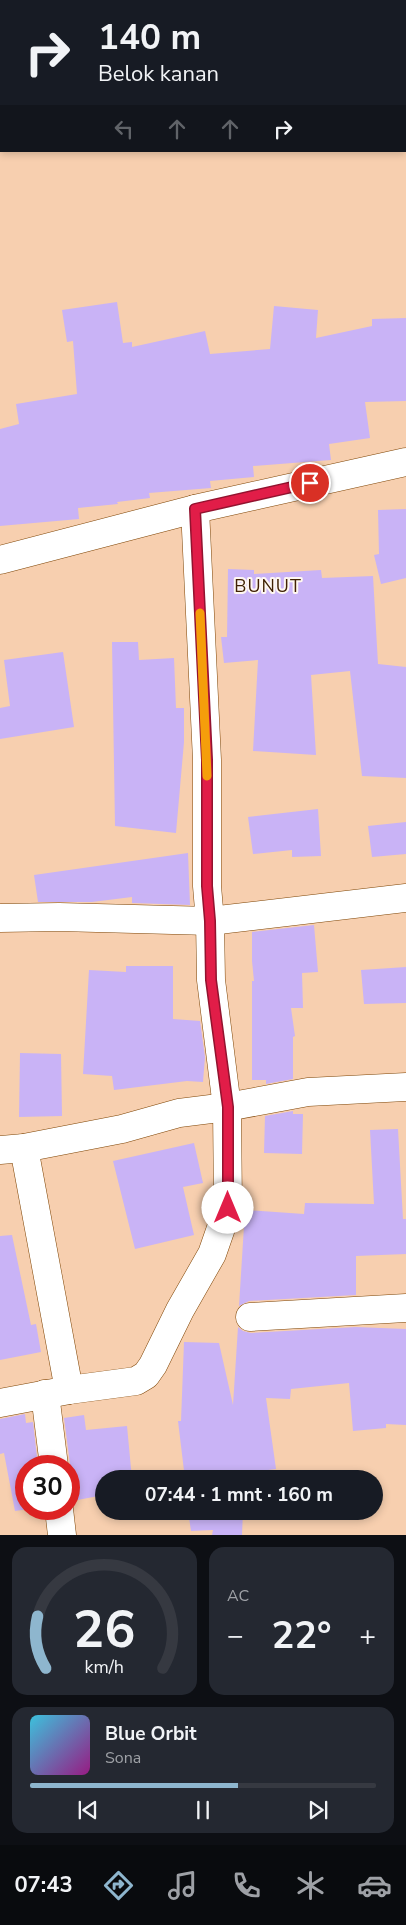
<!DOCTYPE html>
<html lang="id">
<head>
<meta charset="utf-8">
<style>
  :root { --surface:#171b24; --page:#242831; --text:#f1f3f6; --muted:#9ea1a6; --line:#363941; --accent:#8eb6ce }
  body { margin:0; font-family:"Nunito Sans",sans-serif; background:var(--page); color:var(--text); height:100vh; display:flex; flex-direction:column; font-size:19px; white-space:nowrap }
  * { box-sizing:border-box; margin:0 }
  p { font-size:16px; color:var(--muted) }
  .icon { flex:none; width:28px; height:28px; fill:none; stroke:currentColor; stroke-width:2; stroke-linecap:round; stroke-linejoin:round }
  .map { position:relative; height:1535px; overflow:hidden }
  .side { display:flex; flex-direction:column; gap:12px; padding:12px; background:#0d0f14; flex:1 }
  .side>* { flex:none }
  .top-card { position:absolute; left:0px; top:0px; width:406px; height:152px; box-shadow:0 2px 8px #0003; background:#171b24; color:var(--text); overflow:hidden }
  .speed { position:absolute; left:15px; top:1455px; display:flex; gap:10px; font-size:25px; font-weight:700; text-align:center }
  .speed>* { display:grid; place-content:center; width:65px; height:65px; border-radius:50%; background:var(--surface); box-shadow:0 2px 8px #0003; line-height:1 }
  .speed .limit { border:8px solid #d22; background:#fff; color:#111 }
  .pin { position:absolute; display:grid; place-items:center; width:42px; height:42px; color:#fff; margin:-21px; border:2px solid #fff; border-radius:50%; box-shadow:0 1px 5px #0007 }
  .me { position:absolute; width:55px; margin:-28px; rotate:0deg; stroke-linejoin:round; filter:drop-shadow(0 0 4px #0008) }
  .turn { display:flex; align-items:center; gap:18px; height:105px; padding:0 15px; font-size:22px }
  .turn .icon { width:65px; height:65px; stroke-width:2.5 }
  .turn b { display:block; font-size:35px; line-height:42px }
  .lanes { display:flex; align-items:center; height:48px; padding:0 15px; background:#0003; justify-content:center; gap:25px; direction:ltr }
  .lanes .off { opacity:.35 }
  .big { font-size:38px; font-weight:700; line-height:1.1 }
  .side .tile { flex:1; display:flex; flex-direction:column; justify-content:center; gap:8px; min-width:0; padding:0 18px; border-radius:15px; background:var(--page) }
  .side .dial { align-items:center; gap:0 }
  .dial svg { height:130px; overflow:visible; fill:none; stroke:var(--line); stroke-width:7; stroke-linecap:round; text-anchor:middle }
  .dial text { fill:var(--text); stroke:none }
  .song { display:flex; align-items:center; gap:15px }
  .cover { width:60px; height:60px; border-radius:8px; background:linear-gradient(135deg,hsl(190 70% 55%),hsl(310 70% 35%)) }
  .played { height:5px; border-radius:2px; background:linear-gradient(90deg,var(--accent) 60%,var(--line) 60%) }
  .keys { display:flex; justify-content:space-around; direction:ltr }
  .heat { display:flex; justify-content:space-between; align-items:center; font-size:28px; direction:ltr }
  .side .tiles { flex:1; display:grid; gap:12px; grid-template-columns:1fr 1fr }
  .tile:last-child { grid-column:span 2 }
  .trip { position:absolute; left:95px; top:1470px; width:288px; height:50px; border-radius:25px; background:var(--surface); box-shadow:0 2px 8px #0003; font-weight:700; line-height:50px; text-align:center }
  .menu { display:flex; height:80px; justify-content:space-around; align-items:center; background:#090b0e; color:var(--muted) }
  .menu .icon { width:35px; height:35px }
  .menu .on { color:var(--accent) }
  .menu b { font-size:22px; color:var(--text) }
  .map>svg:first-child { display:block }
  .building { fill:#c9b3f6 }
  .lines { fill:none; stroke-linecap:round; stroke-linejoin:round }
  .street-casing { stroke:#7f4505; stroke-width:29 }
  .street { stroke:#fff; stroke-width:28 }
  .route-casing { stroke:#92132f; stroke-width:12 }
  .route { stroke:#e11d48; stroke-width:9 }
  .slow { stroke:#f59e0b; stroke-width:9 }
  .labels { text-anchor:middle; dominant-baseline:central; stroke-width:4; stroke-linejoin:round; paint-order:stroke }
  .quarter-label { font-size:18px; letter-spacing:1px; fill:#402103; stroke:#fef7f2 }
</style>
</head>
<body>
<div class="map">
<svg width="406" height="1535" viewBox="0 0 406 1535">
  <rect width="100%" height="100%" fill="#f7cfaf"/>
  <g class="building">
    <polygon points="117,302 123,343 132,342 132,347 205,331 210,354 270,349 274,306 318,310 316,338 372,326 372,319 406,318 406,401 365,402 370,438 329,444 331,460 253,466 254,477 210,481 211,488 149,493 150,498 117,502 118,504 78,508 79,519 0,526 0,429 19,424 16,404 77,394 73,341 67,342 62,310"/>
    <polygon points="406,509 406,578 381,584 374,555 379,554 378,510"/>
    <polygon points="228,569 254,570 254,574 321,570 322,578 373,576 378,664 406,667 406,778 362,776 350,671 311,675 316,755 253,751 258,660 224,663 221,637 227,637"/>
    <polygon points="112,642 138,642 139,660 174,658 176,708 184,708 184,742 176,833 115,826"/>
    <polygon points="63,652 74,727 0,739 0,708 10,706 4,660"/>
    <polygon points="318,809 321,856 292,857 292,850 253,854 248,817"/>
    <polygon points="406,822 406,854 372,857 368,826"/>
    <polygon points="188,853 190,905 132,903 132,897 92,902 38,902 34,875"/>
    <polygon points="314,925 318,972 302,973 303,1008 291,1008 295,1036 293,1037 293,1079 266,1084 266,1080 252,1080 252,981 254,981 252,961 252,932"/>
    <polygon points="126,966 173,966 173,1019 200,1021 205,1057 203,1082 187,1081 114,1090 112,1076 83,1074 89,970 126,972"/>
    <polygon points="406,967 406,1003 364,1004 361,970"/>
    <polygon points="20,1053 61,1054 62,1116 19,1117"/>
    <polygon points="293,1111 293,1114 303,1114 302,1154 264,1153 265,1116"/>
    <polygon points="398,1129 403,1219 406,1219 406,1254 356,1256 356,1295 249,1301 239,1306 245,1210 304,1214 305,1203 374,1204 370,1130"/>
    <polygon points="194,1143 203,1183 183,1187 194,1235 135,1249 113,1161"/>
    <polygon points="12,1235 31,1325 36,1324 41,1352 0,1360 0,1236"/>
    <polygon points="238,1327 243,1331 251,1333 356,1327 406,1329 406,1425 386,1424 386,1428 353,1431 349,1383 291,1389 290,1399 266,1398 276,1469 245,1473 244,1479 185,1479 178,1421 181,1421 184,1342 219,1343 233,1405"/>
    <polygon points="25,1414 26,1423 33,1422 38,1466 26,1466 26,1509 29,1509 15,1511 4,1453 0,1454 0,1419"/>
    <polygon points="84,1415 86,1430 127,1426 132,1479 104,1479 104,1495 72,1501 69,1497 70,1464 64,1418"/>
    <polygon points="188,1511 243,1511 242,1535 212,1535 213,1530 191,1531"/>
  </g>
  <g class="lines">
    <g class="street-casing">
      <g id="street">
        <polyline points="0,560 195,509 406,462"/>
        <polyline points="0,918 59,917 210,921 406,898"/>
        <polyline points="24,1148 69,1390"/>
        <polyline points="0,1150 24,1148 122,1129 179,1113 227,1107 308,1092 406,1087"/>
        <polyline points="250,1317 406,1308"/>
        <polyline points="45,1394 54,1466"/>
        <polyline points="0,1403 69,1390 136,1381 146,1375 153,1365 180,1310 212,1254 228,1208 227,1107 211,980 210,921 207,886 207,760 195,509"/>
        <polyline points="59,1509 62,1535"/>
      </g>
    </g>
    <use href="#street" class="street"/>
  </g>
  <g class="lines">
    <g class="route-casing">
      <polyline id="route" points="228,1208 228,1107 211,980 210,921 207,886 207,760 195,509 310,483"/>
    </g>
    <use href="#route" class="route"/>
    <polyline class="slow" points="200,613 207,776"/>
  </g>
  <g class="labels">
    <g class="quarter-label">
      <text x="268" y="586">BUNUT</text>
    </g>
  </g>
</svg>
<div class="speed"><div class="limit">30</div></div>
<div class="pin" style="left:310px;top:483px;background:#d93025"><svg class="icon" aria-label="arrive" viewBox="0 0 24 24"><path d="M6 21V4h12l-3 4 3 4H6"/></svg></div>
<svg class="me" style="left:228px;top:1208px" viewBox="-20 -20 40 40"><circle r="19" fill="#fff"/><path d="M0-13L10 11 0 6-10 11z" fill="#e11d48"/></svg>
<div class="trip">07:44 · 1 mnt · 160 m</div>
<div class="top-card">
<div class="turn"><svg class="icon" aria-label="right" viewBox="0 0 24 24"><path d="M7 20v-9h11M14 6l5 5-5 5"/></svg><div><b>140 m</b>Belok kanan</div></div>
<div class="lanes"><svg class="icon off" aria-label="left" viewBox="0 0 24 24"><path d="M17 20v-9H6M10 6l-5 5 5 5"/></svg><svg class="icon off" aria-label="ahead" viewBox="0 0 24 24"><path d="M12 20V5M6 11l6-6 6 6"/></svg><svg class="icon off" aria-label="ahead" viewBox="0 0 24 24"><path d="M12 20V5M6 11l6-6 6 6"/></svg><svg class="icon" aria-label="right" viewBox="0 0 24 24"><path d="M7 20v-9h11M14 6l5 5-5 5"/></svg></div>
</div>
</div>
<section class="side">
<div class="tiles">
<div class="tile dial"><svg viewBox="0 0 100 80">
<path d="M14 69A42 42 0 1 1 86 69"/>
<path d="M14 69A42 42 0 0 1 9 37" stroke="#8eb6ce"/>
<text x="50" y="56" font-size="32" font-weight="700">26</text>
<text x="50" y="72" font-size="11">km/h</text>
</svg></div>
<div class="tile"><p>AC</p>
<div class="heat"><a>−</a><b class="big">22°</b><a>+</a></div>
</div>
<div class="tile">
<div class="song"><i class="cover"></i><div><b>Blue Orbit</b><p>Sona</p></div></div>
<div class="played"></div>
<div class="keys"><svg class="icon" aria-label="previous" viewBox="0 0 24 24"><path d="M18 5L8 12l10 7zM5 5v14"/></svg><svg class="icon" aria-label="pause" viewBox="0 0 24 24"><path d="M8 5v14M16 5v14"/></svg><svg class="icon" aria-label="next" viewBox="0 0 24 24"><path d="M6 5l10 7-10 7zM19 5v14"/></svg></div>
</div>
</div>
</section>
<nav class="menu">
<b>07:43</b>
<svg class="icon on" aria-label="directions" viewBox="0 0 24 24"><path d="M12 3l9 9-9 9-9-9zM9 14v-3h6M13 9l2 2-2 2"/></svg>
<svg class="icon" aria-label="music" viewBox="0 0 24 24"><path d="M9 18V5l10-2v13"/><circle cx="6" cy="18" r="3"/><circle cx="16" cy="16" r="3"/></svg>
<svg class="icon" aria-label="phone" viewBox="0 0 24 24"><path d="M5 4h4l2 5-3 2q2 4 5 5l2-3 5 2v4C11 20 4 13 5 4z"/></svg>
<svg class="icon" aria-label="climate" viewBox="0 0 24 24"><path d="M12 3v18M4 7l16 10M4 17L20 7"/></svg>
<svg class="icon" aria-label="car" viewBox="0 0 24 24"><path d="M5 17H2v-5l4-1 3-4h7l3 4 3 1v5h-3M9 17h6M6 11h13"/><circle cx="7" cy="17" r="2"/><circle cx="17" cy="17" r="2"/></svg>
</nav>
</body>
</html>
